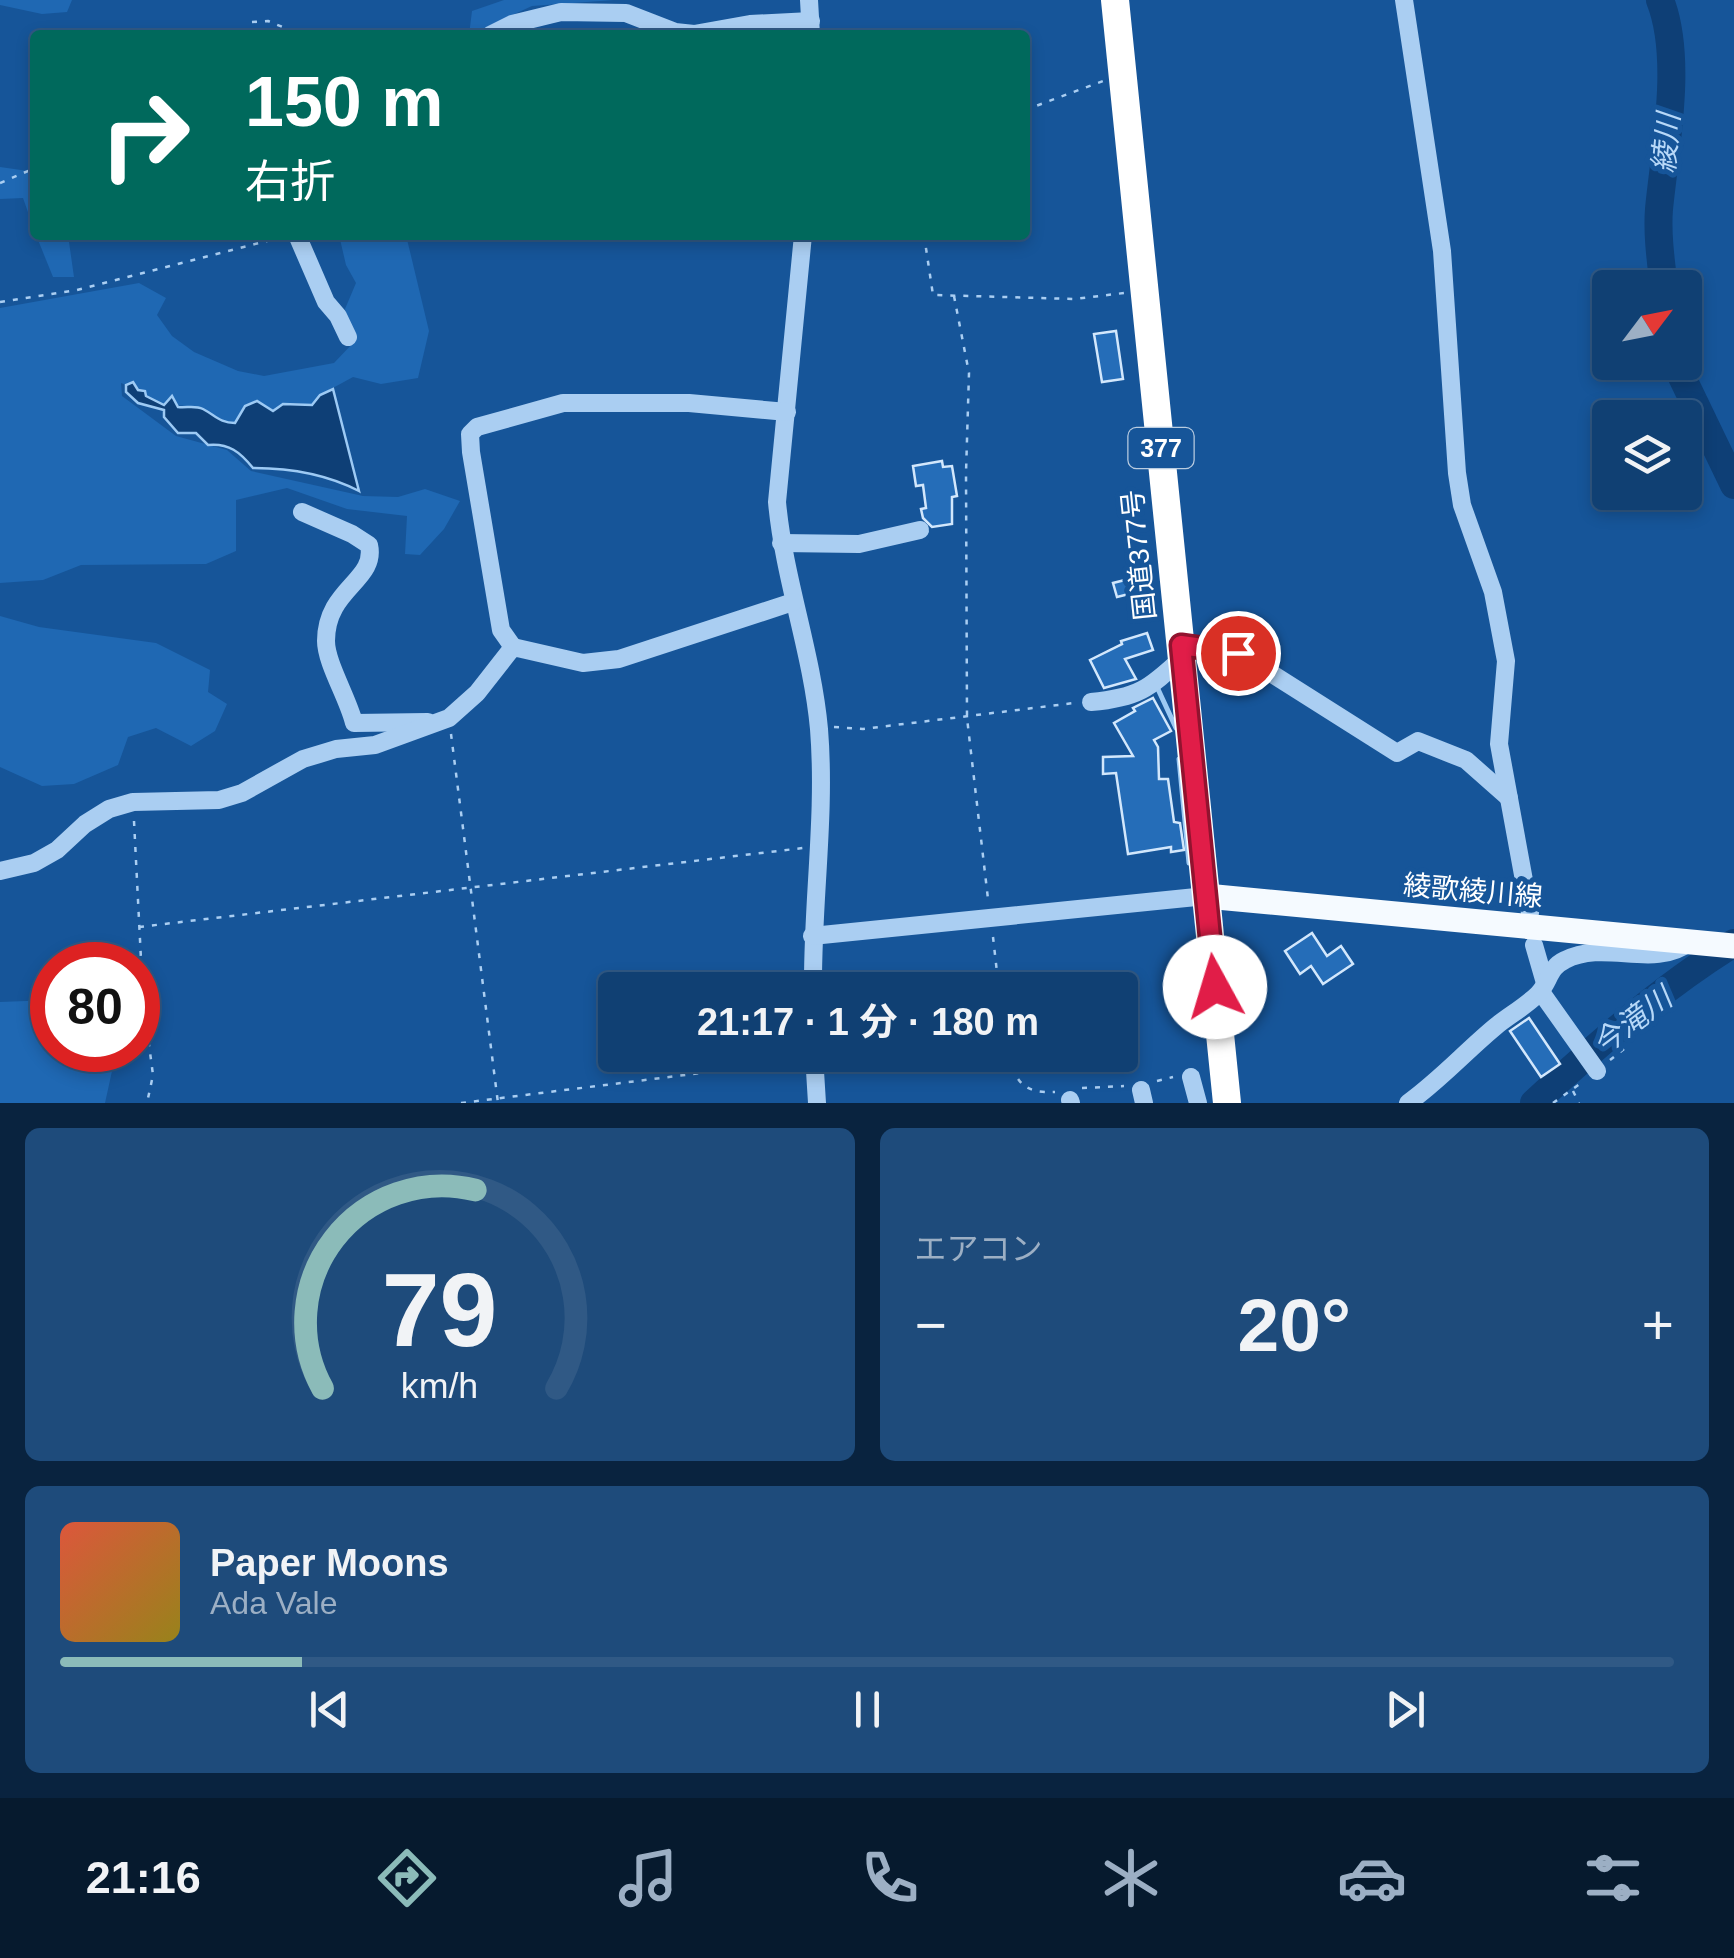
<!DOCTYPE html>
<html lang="ja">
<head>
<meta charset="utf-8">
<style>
  :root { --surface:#104073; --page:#1e4b7b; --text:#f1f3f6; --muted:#9cafc4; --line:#305985; --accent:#8bbbb9 }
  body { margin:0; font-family:Helvetica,"Noto Sans JP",sans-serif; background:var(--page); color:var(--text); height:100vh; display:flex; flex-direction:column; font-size:38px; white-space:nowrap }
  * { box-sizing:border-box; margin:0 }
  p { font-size:32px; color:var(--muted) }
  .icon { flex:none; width:55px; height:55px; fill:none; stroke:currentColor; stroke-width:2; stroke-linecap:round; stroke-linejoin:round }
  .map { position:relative; height:1103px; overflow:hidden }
  .panel { display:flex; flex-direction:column; gap:25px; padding:25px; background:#09233f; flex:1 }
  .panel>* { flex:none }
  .top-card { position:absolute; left:30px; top:30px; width:1000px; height:210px; border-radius:10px; box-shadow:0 5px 15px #0003,0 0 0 2px var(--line); background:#00695c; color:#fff; overflow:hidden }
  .needle { width:65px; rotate:58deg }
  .tools { position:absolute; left:1592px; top:270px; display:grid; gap:20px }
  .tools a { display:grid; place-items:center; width:110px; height:110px; border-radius:10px; background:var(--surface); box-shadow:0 5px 15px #0003,0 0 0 2px var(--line); font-size:50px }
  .speed { position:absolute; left:30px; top:942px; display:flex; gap:20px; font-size:50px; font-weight:700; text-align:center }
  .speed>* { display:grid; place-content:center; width:130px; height:130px; border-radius:50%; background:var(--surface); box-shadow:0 5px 15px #0003,0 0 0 2px var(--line); line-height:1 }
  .speed .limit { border:15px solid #d22; background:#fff; color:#111 }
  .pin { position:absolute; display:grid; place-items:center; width:85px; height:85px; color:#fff; margin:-42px; border:5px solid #fff; border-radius:50%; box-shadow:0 2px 10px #0007 }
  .me { position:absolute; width:110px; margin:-55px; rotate:354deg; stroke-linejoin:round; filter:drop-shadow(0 0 8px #0008) }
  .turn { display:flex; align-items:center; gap:35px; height:210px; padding:0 50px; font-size:45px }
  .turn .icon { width:130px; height:130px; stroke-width:2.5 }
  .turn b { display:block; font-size:70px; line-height:85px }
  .big { font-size:75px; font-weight:700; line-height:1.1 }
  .panel .card { flex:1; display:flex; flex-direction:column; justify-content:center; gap:15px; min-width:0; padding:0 35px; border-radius:15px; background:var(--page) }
  .panel .dial { align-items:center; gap:0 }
  .dial svg { height:260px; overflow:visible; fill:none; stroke:var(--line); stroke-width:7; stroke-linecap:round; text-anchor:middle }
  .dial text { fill:var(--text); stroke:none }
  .song { display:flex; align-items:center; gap:30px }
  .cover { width:120px; height:120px; border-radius:15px; background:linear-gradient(135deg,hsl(10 70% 55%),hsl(50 70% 35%)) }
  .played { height:10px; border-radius:5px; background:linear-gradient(90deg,var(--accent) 15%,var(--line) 15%) }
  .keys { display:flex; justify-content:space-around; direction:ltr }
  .heat { display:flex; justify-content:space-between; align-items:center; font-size:55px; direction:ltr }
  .panel .tiles { flex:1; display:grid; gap:25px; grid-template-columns:1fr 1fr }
  .card:last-child { grid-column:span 2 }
  .trip { position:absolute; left:598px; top:972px; width:540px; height:100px; border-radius:10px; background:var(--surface); box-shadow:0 5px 15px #0003,0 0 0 2px var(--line); font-weight:700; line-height:100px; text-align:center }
  .menu { display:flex; height:160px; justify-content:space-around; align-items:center; background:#061a2e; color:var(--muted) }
  .menu .icon { width:70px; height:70px }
  .menu .on { color:var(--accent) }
  .menu b { font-size:45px; color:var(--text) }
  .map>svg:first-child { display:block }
  .green { fill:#1f68b3 }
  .water { fill:#0e3f76; stroke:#9dcaf4; stroke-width:2.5 }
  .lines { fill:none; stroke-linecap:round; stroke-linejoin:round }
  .stream { stroke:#9dcaf4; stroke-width:5 }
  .river { stroke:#0e3f76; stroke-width:28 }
  .building { fill:#256db8; stroke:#d2e7fc; stroke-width:2.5 }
  .path { stroke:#aacef2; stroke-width:2.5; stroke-dasharray:5 8; stroke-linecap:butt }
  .minor { stroke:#aacef2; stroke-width:18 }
  .major { stroke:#f5faff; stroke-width:25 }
  .highway { stroke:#fff; stroke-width:28 }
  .route-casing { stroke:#92132f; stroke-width:25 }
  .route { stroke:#e11d48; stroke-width:18 }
  .labels { text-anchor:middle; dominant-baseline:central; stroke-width:10; stroke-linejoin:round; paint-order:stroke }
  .shield { fill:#165599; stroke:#b9cce0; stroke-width:2.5 }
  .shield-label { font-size:25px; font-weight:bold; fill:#fff }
  .street-label { font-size:28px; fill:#fff; stroke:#165599 }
  .water-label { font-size:30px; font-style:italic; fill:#b7d8f8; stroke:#165599 }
</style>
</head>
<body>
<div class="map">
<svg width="1734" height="1103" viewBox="0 0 1734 1103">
  <rect width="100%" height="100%" fill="#165599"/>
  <g class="green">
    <polygon points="0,0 72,0 67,12 42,14 0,5"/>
    <polygon points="504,0 614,0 532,6 469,35 472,11"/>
    <polygon points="0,167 35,172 35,232 23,198 0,199"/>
    <polygon points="36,235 68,235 74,277 53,277"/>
    <path d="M 339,235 L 406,235 L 429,331 L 418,378 L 381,384 L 353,377 L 320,395 L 312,405 L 293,403 L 273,411 L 266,406 L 242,416 L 235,423 C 221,423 218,417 206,411 C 180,398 154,417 133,382 L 126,385 L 121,383 L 122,396 L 176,436 L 227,450 L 251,471 L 363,496 L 398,497 L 425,489 L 460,501 L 444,529 L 420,555 L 405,554 L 407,516 L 347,509 L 287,488 L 236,500 L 236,551 L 206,564 L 81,565 L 43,580 L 0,583 L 0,308 L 139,283 L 166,298 L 157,315 L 172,336 L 194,352 L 238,371 L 264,376 L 334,363 L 354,342 L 345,309 L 356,283 L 346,265 Z"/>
    <polygon points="0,616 39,627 156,643 210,670 208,692 227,704 215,731 191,746 156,728 128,737 118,765 74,784 42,786 0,767"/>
    <polygon points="52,1000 52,1050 123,1050 114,1062 105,1103 0,1103 0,1002"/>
  </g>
  <path class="water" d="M 133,382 L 138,390 L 145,391 L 146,396 L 164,405 L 172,396 L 178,407 C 187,408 195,405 203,409 C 216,416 220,423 235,423 L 245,406 L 257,401 L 273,411 L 283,404 L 312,405 L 320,395 L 333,389 L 359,491 C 326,474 291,468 253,468 C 240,452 229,443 208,445 L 196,433 L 178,433 L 164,417 L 164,410 L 138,403 L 126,392 L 126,385 Z"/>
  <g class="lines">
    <g class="stream">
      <polyline points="1157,687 1176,728"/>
      <polyline points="1179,759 1189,863"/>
    </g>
    <g class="river">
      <path d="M 1660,0 C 1683,58 1665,148 1659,209 C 1657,235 1661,262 1664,288"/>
      <polyline points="1678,362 1682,377 1734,485"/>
      <path d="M 1534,1103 C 1596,1046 1661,988 1734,943"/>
    </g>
  </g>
  <g class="building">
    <polygon points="1116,331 1123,379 1102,382 1094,334"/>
    <polygon points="942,461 943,467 952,466 957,496 952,497 952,524 932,527 923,518 921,509 926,508 923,485 916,486 913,466"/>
    <polygon points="1137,577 1141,591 1117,597 1113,583"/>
    <polygon points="1147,633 1153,650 1125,659 1136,679 1104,688 1090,660 1122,644 1121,641"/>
    <polygon points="1153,698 1171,731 1154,740 1158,747 1159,779 1168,779 1174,822 1180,823 1184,850 1171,852 1171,847 1128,854 1116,773 1103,774 1103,757 1133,756 1114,723 1135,711 1133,708"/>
    <polygon points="1312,933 1327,956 1341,946 1353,964 1323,984 1311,966 1300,974 1285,951"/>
    <polygon points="1529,1018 1560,1064 1541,1077 1510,1031"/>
  </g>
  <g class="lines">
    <g class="path">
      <polyline points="252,22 268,21 302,35"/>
      <polyline points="1025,110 1103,81"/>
      <polyline points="0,183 35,168"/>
      <polyline points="924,235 933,295 1075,299 1124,293"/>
      <polyline points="954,296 969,373 966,473 967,718 988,899"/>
      <polyline points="0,302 77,290 282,237"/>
      <polyline points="834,727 863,729 1074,703"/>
      <polyline points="451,734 498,1103"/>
      <polyline points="134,821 143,999 153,1075 147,1103"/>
      <polyline points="139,927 803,848"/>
      <polyline points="993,937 999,990"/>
      <path d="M 1008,1055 C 1017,1084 1024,1093 1055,1092"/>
      <polyline points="1610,1060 1624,1049"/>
      <polyline points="1157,1081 1173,1077"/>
      <polyline points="1082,1088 1124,1086"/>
      <polyline points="1573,1091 1579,1103"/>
      <polyline points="461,1103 797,1061"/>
      <polyline points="1553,1103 1584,1081"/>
    </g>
    <g class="minor">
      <polyline points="809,0 811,35"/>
      <polyline points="1404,0 1442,251 1457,473 1462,505 1493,592 1506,661 1499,744 1530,913"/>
      <polyline points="490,35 512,24 561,12 626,13 675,32 694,34 750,24 811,21"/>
      <polyline points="297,235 326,302 338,316 348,337"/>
      <path d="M 803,235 L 777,502 C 784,579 812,652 819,729 C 826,816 812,903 813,990"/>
      <path d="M 302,512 L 352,534 L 369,545 C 377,581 326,588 326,641 C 326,663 348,698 354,723 L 428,722"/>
      <polyline points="781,543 859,544 920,530"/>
      <polyline points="1181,645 1239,653 1397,753 1418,741 1466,760 1509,798"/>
      <polyline points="513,647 501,630 471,452 470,434 477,427 563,403 689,403 787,412"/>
      <path d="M 1091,702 C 1137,698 1149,689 1182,658"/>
      <polyline points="0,871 34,863 57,850 85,824 109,809 133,802 219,800 242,793 303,759 336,749 375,745 449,718 477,693 513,647 583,663 619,659 793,602"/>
      <polyline points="812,936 1206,896"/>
      <polyline points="1534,945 1545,983"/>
      <polyline points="1541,992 1597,1071"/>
      <polyline points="814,1055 817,1103"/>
      <polyline points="1191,1077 1198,1103"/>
      <polyline points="1141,1090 1144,1103"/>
      <polyline points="1070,1100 1071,1103"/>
      <path d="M 1408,1103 C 1440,1080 1465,1052 1495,1027 C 1508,1016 1525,1007 1538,994 C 1550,982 1548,968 1565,960 C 1606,939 1653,970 1690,942"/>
    </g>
    <polyline class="major" points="1206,896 1734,946"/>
    <polyline class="highway" points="1115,0 1227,1103"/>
  </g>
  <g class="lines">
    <g class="route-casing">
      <polyline id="route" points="1215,987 1181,645 1238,653"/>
    </g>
    <use href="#route" class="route"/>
  </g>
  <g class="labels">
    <rect class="shield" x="1128.5" y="428" width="65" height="40" rx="8"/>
    <g class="shield-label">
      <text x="1161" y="448">377</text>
    </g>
    <g class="street-label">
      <text transform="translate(1139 555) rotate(-96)">国道377号</text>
      <text transform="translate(1473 891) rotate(5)">綾歌綾川線</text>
    </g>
    <g class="water-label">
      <text transform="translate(1666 143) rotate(-85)">綾川</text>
      <text transform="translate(1632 1021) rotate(-37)">今滝川</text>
    </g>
  </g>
</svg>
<div class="tools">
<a><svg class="needle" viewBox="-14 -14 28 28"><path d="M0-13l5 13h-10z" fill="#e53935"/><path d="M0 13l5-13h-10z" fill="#9cafc4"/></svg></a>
<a><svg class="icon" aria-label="layers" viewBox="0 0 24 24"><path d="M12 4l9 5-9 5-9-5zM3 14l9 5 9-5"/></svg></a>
</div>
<div class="speed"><div class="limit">80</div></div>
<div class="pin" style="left:1238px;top:653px;background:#d93025"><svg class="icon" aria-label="arrive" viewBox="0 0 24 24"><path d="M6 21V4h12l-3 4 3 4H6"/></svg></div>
<svg class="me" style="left:1215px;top:987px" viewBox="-20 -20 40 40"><circle r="19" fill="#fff"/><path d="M0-13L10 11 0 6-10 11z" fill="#e11d48"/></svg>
<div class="trip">21:17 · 1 分 · 180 m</div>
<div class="top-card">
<div class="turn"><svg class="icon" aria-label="right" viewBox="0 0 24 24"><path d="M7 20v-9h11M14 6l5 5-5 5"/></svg><div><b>150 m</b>右折</div></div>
</div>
</div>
<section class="panel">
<div class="tiles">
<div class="card dial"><svg viewBox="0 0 100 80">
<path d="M14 69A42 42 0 1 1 86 69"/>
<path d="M14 69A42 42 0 0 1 61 8" stroke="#8bbbb9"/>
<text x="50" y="56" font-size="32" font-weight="700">79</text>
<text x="50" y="72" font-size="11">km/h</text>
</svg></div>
<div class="card"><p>エアコン</p>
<div class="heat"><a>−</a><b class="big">20°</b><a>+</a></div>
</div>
<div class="card">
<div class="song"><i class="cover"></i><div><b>Paper Moons</b><p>Ada Vale</p></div></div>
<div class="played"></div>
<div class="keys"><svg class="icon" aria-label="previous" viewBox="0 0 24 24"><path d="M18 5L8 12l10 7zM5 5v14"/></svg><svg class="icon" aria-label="pause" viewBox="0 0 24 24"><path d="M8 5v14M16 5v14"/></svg><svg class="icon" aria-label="next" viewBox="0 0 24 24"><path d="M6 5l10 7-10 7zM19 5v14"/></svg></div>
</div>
</div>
</section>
<nav class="menu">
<b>21:16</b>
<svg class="icon on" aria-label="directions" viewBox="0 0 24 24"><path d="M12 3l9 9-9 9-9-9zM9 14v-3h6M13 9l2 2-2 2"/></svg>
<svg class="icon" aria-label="music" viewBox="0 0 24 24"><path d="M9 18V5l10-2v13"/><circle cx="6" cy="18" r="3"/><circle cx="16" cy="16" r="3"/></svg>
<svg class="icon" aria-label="phone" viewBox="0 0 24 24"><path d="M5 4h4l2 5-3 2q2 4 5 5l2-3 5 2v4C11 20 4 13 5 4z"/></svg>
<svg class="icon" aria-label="climate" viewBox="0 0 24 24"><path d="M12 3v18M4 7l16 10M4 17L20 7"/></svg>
<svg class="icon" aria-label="car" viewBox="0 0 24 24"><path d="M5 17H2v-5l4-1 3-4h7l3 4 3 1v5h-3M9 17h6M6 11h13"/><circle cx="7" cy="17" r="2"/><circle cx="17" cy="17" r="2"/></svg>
<svg class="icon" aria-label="filters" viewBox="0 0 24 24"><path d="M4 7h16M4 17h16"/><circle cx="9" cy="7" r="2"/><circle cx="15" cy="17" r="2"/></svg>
</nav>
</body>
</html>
